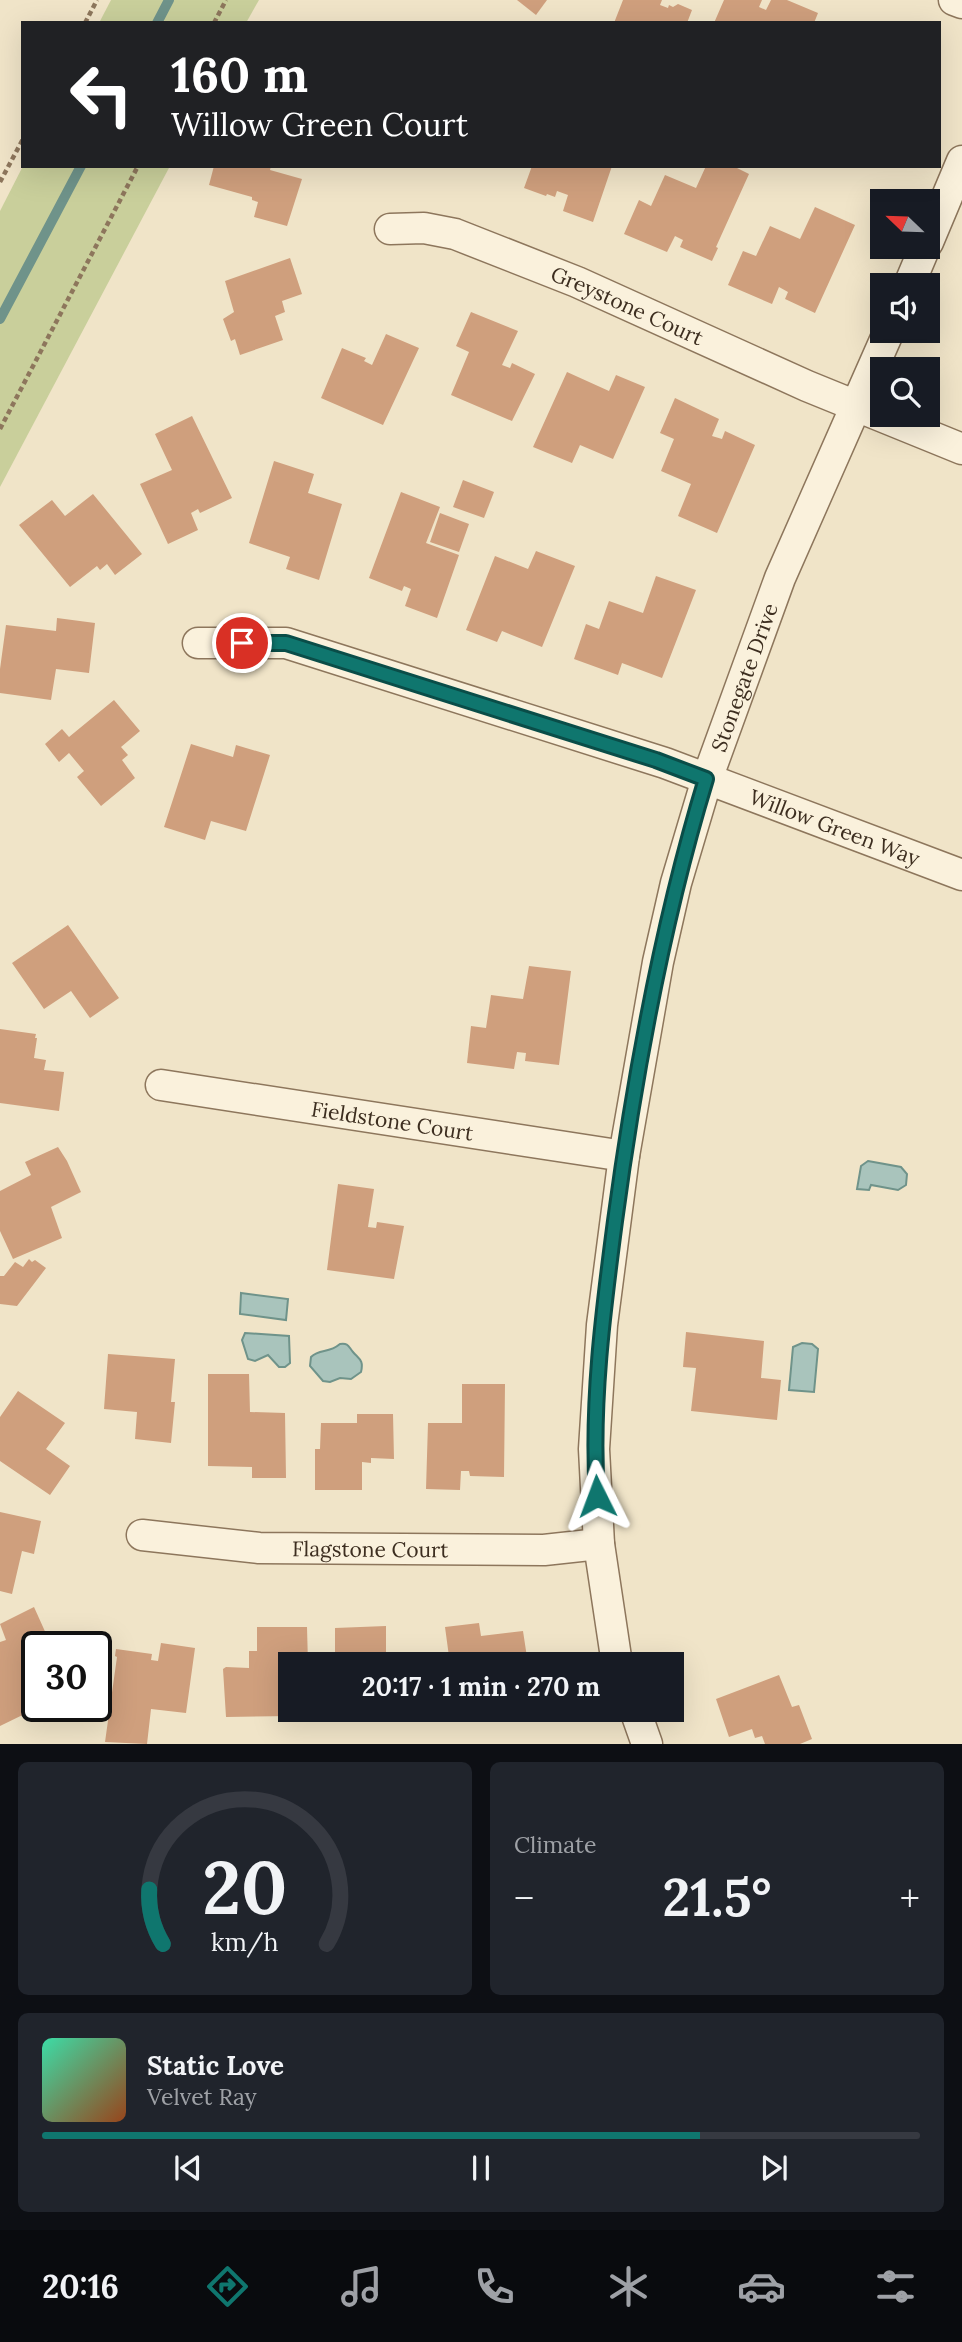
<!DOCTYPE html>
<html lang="en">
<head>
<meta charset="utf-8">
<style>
  :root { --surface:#171b24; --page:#20242c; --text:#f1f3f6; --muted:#9ea1a6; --line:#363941; --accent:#0f766e }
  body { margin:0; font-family:Lora,serif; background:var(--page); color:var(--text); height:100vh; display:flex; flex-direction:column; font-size:26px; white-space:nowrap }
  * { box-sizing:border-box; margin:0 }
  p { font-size:23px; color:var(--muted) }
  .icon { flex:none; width:38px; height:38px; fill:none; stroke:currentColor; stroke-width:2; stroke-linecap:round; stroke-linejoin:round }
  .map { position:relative; height:1744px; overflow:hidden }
  .sheet { display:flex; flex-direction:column; gap:18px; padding:18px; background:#0d0f14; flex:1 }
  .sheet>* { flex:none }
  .banner { position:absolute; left:21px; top:21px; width:920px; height:147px; border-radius:0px; box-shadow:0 7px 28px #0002; background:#202124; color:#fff; overflow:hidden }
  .needle { width:46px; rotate:293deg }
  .controls { position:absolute; left:870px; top:189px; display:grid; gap:14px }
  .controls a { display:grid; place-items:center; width:70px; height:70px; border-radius:0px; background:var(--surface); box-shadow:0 7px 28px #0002; font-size:35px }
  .speed { position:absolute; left:21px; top:1631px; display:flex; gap:14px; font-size:35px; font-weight:700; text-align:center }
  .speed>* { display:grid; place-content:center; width:91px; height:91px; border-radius:50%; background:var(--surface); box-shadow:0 7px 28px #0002; line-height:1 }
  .speed .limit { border:4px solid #111; border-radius:10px; background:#fff; color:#111 }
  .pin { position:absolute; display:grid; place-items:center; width:60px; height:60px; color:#fff; margin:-30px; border:4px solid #fff; border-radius:50%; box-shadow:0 2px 7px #0007 }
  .me { position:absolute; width:77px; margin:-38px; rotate:357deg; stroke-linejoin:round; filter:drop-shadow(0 0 5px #0008) }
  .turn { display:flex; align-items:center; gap:24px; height:147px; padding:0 35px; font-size:32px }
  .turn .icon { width:91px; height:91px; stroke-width:2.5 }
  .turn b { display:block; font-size:49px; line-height:60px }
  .big { font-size:52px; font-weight:800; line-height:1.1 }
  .sheet .widget { flex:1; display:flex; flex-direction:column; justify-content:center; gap:10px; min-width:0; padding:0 24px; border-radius:10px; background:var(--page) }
  .sheet .dial { align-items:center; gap:0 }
  .dial svg { height:182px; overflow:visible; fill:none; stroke:var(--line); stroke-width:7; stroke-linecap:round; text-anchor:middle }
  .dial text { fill:var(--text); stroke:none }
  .song { display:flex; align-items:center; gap:21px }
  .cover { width:84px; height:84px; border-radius:10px; background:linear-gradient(135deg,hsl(160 70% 55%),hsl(20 70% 35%)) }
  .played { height:7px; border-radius:4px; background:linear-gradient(90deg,var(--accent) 75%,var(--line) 75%) }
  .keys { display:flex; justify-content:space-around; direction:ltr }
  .heat { display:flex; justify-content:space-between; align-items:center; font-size:38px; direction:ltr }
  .sheet .tiles { flex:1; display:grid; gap:18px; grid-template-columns:1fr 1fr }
  .widget:last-child { grid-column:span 2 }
  .trip { position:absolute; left:278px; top:1652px; width:406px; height:70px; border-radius:0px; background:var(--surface); box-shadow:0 7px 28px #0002; font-weight:800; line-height:70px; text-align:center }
  .tabs { display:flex; height:112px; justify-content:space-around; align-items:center; background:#090b0e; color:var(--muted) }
  .tabs .icon { width:49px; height:49px }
  .tabs .current { color:var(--accent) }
  .tabs b { font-size:32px; color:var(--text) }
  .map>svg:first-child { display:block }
  .green { fill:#c9cf9b }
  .water { fill:#a9c4bc; stroke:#6f938a; stroke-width:2 }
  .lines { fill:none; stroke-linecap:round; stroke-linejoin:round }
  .stream { stroke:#6f938a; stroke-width:10 }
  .building { fill:#cf9f7d }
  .street-casing { stroke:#8d765c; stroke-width:33 }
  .path { stroke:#8d765c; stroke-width:4.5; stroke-dasharray:5 3.5; stroke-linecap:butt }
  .street { stroke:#faf1dc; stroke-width:30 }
  .route-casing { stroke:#0a4d48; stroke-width:18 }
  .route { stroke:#0f766e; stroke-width:12 }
  .labels { text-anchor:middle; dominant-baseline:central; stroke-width:5; stroke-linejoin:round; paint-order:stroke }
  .street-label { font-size:21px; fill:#3d2e20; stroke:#f7eed8 }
</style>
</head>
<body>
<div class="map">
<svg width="962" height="1744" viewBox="0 0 962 1744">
  <rect width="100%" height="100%" fill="#f0e4c8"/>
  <g class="green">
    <polygon points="111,0 259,0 246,23 99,23"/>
    <polygon points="23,166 170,166 0,487 0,211"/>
  </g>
  <g class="water">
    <polygon points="868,1161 901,1167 907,1174 906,1185 898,1190 871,1185 869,1190 857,1189 861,1166"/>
    <polygon points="241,1293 288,1299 286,1320 240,1314"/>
    <polygon points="245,1333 289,1336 290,1363 285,1367 279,1367 268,1355 255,1361 248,1359 242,1340"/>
    <polygon points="802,1343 812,1344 818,1349 814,1392 789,1390 793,1347"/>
    <path d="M 340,1344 C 349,1343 348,1346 353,1352 C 359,1359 364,1360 361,1372 L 351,1379 L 340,1378 L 330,1382 L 323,1381 L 310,1366 L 311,1357 C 320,1348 328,1354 340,1344 Z"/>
  </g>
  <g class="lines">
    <g class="stream">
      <polyline points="157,23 169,0"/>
      <polyline points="0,319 81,166"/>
    </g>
  </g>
  <g class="building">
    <polygon points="517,0 547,0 536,15"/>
    <polygon points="623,0 662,0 660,5 668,8 669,5 673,7 678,4 692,10 687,23 614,23"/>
    <polygon points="724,0 762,0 759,7 766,10 771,0 787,0 818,13 814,23 714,23"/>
    <polygon points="214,166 271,166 270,170 302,179 287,226 254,217 258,202 252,200 252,197 209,185"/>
    <polygon points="532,166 612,166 593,222 563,211 568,195 557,191 555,197 547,194 546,196 524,188"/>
    <polygon points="706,166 733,166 749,174 716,247 718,248 712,261 680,247 683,240 675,236 667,252 624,234 639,200 651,206 665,175 696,188"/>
    <polygon points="815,207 855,225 815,313 785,299 788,292 779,287 772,304 728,285 743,251 756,256 770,226 800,239"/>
    <polygon points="290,258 302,294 282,301 285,312 275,316 283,340 240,355 235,339 231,341 223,319 234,312 225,281"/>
    <polygon points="471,312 518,331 502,365 510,368 512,363 535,374 512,421 451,395 469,352 456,346"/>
    <polygon points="386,334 419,348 383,425 321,398 342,348 366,358 364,361 372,365"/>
    <polygon points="567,372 609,391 616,375 645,387 613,459 580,445 572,463 533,447"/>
    <polygon points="675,398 719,419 712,436 722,439 725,431 755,445 717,533 678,516 691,484 661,471 674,439 660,433"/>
    <polygon points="192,416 232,498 200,513 198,509 191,513 198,530 168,544 140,484 172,470 155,434"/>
    <polygon points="274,461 314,474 308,493 342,504 319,580 286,569 290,557 249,543"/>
    <polygon points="463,480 494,492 484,518 453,507"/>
    <polygon points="401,492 440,507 426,543 459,555 437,618 405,606 411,589 404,586 402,591 369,578"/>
    <polygon points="93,494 142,554 115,575 107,564 100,570 97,566 70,587 19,525 52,500 65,516"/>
    <polygon points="440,513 469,524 459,552 430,542"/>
    <polygon points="536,551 575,566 542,647 502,631 497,642 466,630 495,556 528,569"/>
    <polygon points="656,576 696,590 662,678 622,663 618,675 574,659 586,624 599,629 609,601 643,613"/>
    <polygon points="57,618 95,623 89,673 56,669 51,700 0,693 0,669 6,625 56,631"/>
    <polygon points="114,700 140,731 121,747 128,755 122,760 135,778 101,806 77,777 84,771 69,753 59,762 45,744 62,729 69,737"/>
    <polygon points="191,744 233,757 236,745 270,755 246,831 211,821 205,840 164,827"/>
    <polygon points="68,925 119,998 90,1018 71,991 44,1009 12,963"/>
    <polygon points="529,966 571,971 559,1065 525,1061 526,1053 517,1052 514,1069 467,1063 471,1026 486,1028 491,995 523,999"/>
    <polygon points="0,1029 36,1034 35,1038 37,1038 34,1058 46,1060 44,1070 64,1072 59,1111 0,1103"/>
    <polygon points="58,1147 67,1161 81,1192 51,1207 62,1238 13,1259 0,1231 0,1191 31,1175 25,1162"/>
    <polygon points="338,1184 374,1189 368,1227 376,1228 377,1222 404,1226 394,1279 327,1270"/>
    <polygon points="29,1259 32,1262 35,1260 46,1268 17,1306 0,1304 0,1276 4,1276 15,1262 23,1267"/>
    <polygon points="686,1332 764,1341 761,1378 781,1380 777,1420 691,1411 696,1368 683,1367"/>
    <polygon points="108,1354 175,1359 171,1402 175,1402 171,1443 135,1439 137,1412 104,1409"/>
    <polygon points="208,1374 249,1374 250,1412 285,1413 286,1478 252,1478 252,1467 208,1466"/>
    <polygon points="462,1384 505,1384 504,1477 470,1476 469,1471 461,1471 460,1490 426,1489 428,1423 462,1423"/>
    <polygon points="18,1391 65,1423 46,1449 70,1466 50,1495 0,1461 0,1417"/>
    <polygon points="357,1414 393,1414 394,1459 371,1458 371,1463 362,1462 362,1490 315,1490 315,1449 320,1449 321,1423 357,1423"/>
    <polygon points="0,1512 41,1521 34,1554 22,1551 12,1594 0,1591"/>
    <polygon points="34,1607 52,1647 37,1647 37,1706 41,1706 0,1726 0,1642 6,1640 0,1624"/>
    <polygon points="479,1623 481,1636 523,1631 528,1664 450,1664 445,1627"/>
    <polygon points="386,1626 386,1657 394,1657 394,1664 335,1662 335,1628"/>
    <polygon points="257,1627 307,1627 308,1664 290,1664 292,1716 226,1717 223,1669 226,1667 249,1668 249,1651 257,1651"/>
    <polygon points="161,1643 195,1648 186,1713 151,1709 147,1744 105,1742 117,1657 115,1656 116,1649 152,1654 151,1660 158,1661"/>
    <polygon points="779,1675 792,1707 799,1705 812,1739 800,1744 765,1744 762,1736 755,1738 752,1729 729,1737 716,1699"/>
    <rect x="350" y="1710" width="67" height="4"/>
    <polygon points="491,1710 533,1710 534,1717 492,1721"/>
  </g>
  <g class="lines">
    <g class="street-casing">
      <g id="street">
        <polyline points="954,0 962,3"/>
        <path id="s1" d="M 390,229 L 424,228 L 455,234 L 577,282 L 807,386 L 962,449"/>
        <polyline points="928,242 962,161"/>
        <polyline points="909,285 925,247"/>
        <path id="s2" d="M 198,643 L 286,643 L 665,763 L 962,875"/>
        <path id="s3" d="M 161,1085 L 624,1156"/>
        <path id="s4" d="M 142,1535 L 259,1548 L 544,1550 L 599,1544"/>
        <path id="s5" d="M 617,1664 L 599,1544 L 594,1449 L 602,1325 L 624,1156 L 658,962 L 676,883 L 707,779 L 780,578 L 889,331"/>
        <polyline points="635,1710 647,1744"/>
      </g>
    </g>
    <g class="path">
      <polyline points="85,23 97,0"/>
      <polyline points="214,23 226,0"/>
      <polyline points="0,182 23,139"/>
      <polyline points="0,429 138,166"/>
    </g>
    <use href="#street" class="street"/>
  </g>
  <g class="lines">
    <g class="route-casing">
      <path id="route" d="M 242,643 L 286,643 L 656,760 L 706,779 C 662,923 635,1072 615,1221 C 603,1312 591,1404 597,1496"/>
    </g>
    <use href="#route" class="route"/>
  </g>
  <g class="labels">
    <g class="street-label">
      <text stroke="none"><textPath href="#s1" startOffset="252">Greystone Court</textPath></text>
      <text stroke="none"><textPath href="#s5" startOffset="1006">Stonegate Drive</textPath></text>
      <text stroke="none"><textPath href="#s2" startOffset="667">Willow Green Way</textPath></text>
      <text stroke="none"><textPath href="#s3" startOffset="234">Fieldstone Court</textPath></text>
      <text stroke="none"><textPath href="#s4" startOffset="229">Flagstone Court</textPath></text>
    </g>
  </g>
</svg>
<div class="controls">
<a><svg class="needle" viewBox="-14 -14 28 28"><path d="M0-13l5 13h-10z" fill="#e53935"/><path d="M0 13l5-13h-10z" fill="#9ea1a6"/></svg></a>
<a><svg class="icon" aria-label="sound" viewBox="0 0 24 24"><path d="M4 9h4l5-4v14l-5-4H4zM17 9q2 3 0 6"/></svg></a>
<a><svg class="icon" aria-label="search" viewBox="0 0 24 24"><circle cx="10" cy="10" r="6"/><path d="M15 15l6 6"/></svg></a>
</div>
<div class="speed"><div class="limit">30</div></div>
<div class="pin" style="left:242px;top:643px;background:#d93025"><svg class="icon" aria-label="arrive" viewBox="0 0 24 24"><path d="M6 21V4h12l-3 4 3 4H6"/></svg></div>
<svg class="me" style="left:597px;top:1496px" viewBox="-20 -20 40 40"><path d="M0-17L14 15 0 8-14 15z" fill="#0f766e" stroke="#fff" stroke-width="4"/></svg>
<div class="trip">20:17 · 1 min · 270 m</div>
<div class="banner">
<div class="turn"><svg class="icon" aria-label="left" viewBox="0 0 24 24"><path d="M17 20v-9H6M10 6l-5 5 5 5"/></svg><div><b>160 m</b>Willow Green Court</div></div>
</div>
</div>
<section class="sheet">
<div class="tiles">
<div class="widget dial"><svg viewBox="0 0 100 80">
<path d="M14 69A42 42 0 1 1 86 69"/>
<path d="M14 69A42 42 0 0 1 8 45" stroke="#0f766e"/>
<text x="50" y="56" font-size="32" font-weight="700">20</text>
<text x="50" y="72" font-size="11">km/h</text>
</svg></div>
<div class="widget"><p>Climate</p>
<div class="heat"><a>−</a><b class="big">21.5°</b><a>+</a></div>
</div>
<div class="widget">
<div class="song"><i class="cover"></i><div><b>Static Love</b><p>Velvet Ray</p></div></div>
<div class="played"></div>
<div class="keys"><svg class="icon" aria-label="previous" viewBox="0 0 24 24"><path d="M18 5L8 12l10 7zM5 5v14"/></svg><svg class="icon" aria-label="pause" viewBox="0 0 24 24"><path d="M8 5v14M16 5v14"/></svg><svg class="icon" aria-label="next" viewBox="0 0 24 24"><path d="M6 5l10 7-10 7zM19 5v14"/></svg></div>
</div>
</div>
</section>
<nav class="tabs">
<b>20:16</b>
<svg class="icon current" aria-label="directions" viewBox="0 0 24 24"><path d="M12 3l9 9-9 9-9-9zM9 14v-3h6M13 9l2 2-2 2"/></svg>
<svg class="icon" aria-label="music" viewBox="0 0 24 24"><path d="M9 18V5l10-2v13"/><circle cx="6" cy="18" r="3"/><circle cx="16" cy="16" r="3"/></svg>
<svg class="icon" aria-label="phone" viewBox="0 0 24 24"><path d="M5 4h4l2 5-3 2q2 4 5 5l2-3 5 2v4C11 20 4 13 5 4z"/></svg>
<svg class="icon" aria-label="climate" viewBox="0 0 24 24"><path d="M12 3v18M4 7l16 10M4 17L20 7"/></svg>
<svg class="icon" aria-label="car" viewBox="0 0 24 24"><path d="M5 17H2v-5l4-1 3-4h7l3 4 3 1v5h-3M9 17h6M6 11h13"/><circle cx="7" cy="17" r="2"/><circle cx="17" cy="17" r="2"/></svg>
<svg class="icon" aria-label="filters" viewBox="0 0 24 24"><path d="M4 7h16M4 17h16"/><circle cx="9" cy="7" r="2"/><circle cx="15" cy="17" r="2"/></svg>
</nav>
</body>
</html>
